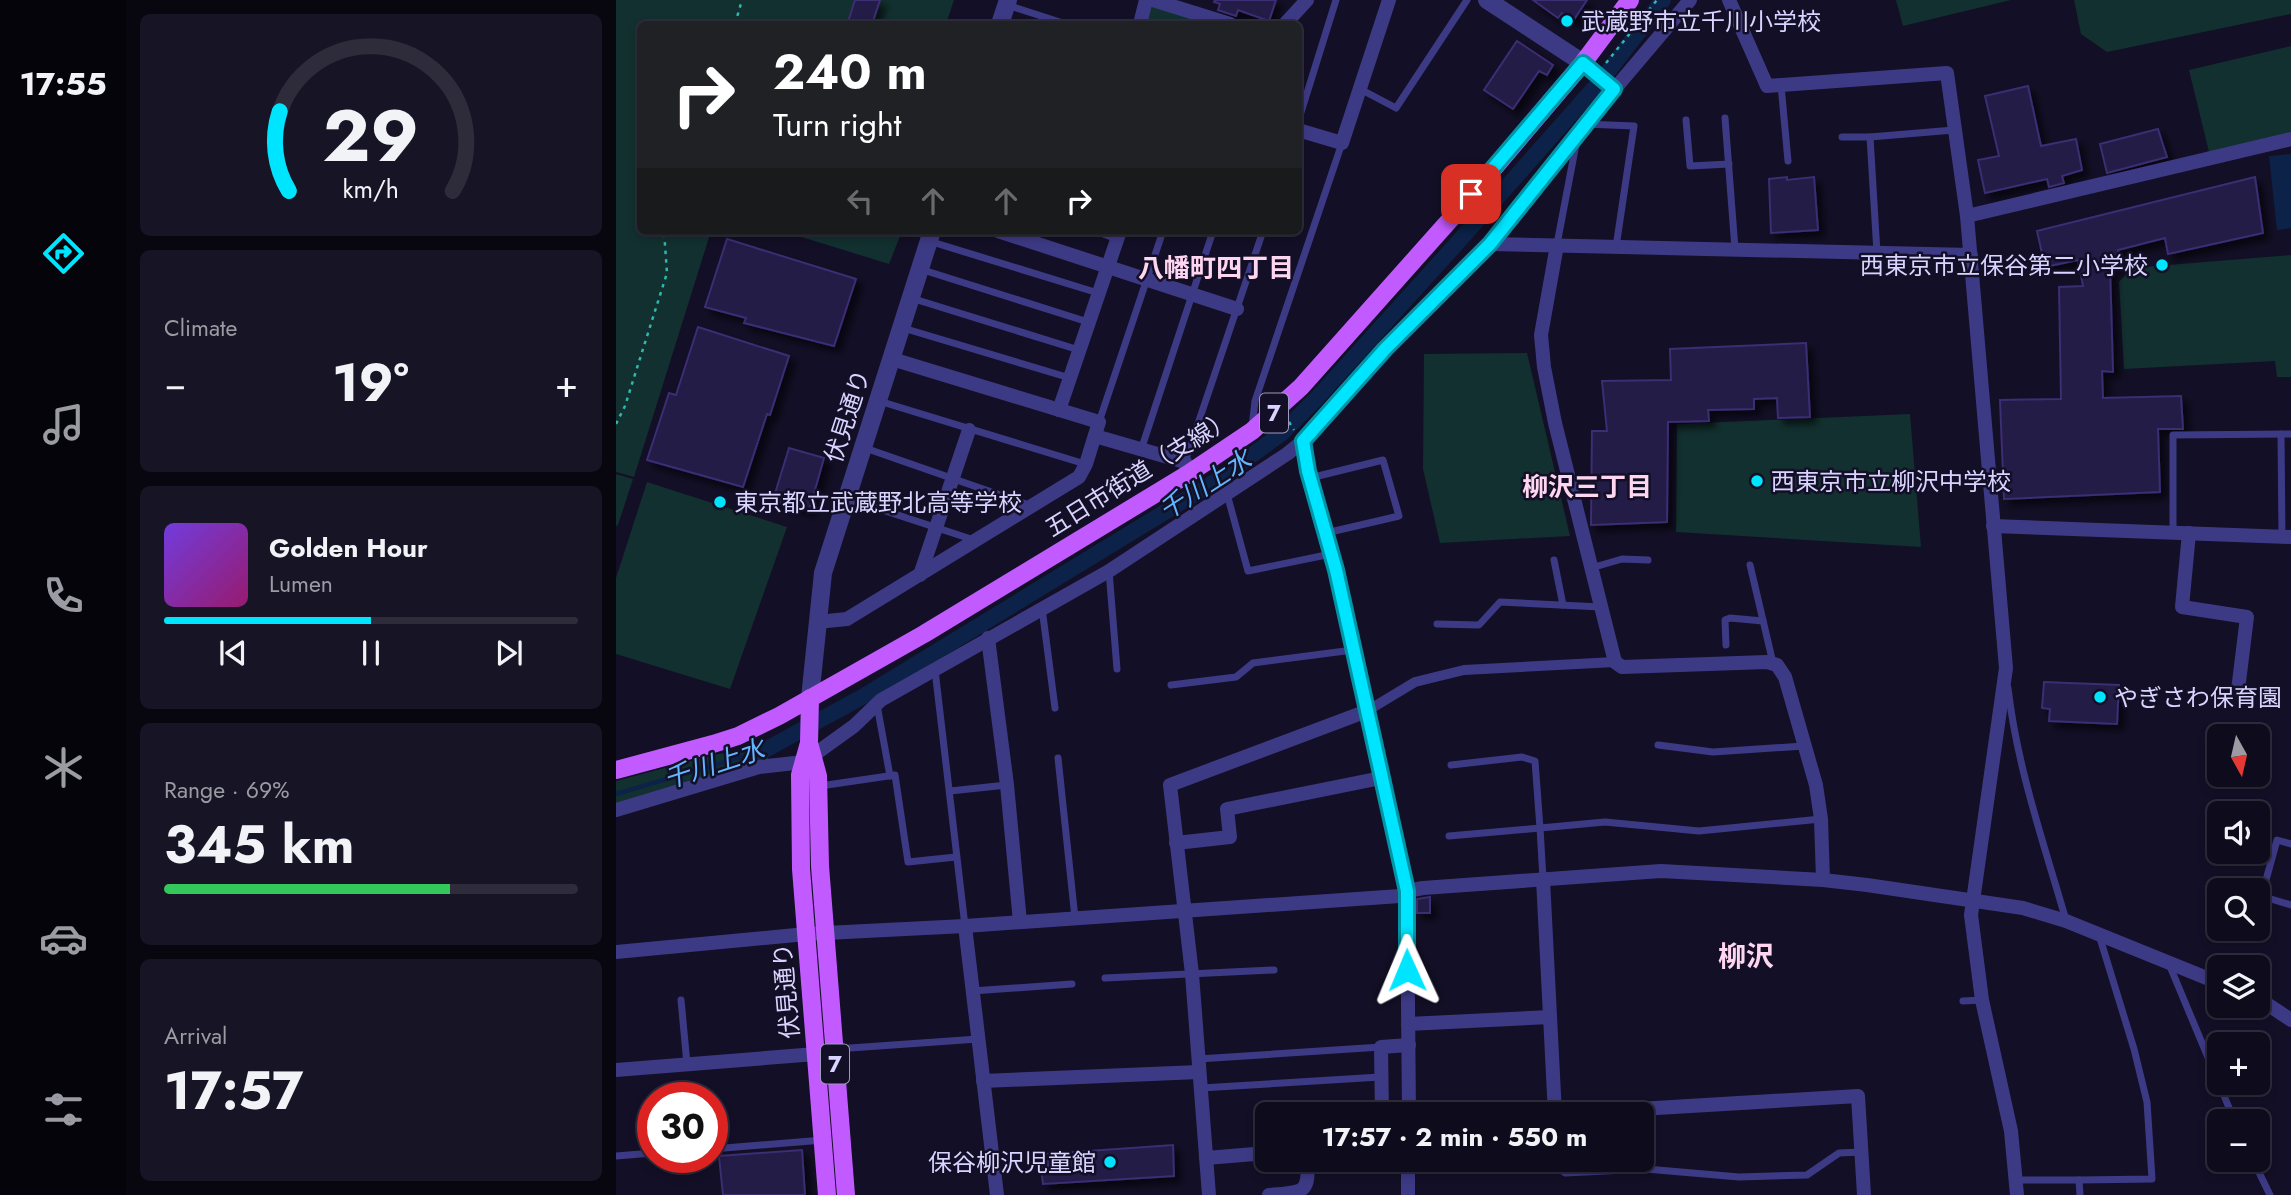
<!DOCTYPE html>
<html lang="en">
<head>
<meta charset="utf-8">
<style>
  :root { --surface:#0e0b1c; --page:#171425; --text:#f1f3f6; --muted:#9b9ba3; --line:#2e2b3b; --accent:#00e5ff }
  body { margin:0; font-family:Jost,"Noto Sans JP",sans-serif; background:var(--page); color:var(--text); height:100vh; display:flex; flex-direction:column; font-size:26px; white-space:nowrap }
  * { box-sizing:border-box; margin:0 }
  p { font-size:23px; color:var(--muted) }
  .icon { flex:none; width:38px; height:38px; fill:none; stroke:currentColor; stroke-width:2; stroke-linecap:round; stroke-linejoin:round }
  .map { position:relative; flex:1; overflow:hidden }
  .side { display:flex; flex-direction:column; gap:14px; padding:14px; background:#08060f; width:490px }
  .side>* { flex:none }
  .guide { position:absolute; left:21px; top:21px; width:665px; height:214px; border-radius:10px; box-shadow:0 4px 10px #0003,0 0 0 2px var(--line); background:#202124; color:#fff; overflow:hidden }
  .needle { width:46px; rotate:172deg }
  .controls { position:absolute; left:1591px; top:724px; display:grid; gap:14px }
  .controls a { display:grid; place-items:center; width:63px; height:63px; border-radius:10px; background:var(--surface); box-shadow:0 4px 10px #0003,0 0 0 2px var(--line); font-size:35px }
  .speed { position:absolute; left:21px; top:1082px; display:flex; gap:14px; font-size:35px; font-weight:700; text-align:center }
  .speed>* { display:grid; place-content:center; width:91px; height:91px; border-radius:50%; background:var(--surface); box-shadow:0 4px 10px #0003,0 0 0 2px var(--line); line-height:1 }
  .speed .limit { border:10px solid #d22; background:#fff; color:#111 }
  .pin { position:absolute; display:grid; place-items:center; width:60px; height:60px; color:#fff; margin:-30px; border-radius:14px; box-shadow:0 4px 10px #0006 }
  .me { position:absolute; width:77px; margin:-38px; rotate:359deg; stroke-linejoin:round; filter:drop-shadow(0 0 5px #0008) }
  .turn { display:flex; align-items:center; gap:24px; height:147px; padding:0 21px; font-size:32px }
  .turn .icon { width:91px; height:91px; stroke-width:2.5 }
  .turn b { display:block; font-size:49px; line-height:60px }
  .lanes { display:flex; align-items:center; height:66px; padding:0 21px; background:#0003; justify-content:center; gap:35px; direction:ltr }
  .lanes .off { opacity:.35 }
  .big { font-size:52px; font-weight:700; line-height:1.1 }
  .side .card { flex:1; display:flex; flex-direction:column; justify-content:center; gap:10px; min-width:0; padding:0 24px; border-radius:10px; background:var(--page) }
  .side .dial { align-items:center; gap:0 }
  .dial svg { height:182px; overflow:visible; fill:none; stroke:var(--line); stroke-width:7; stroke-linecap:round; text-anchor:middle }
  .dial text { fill:var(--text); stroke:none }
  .song { display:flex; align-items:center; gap:21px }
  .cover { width:84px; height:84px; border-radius:10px; background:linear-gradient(135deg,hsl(260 70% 55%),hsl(320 70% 35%)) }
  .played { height:7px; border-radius:4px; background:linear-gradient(90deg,var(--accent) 50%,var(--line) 50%) }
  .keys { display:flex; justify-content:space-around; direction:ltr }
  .heat { display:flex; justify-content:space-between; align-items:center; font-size:38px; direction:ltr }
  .charge { height:10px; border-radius:5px; background:linear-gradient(90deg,#34c759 69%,var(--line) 0) }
  .trip { position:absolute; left:639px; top:1102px; width:399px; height:70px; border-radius:10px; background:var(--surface); box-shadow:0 4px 10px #0003,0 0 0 2px var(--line); font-weight:700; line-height:70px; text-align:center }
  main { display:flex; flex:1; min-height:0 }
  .tab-bar { display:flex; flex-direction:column; width:126px; justify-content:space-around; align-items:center; background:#06040b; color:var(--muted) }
  .tab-bar .icon { width:49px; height:49px }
  .tab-bar .active { color:var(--accent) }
  .tab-bar b { font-size:32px; color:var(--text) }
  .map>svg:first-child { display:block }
  .green { fill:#12302f }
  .water { fill:#0c2248 }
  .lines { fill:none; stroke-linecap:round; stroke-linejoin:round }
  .stream { stroke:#0c2248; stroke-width:4.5 }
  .canal { stroke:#0c2248; stroke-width:16 }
  .building { fill:#241b47; stroke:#3b2d73; stroke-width:2; filter:url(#shadow) }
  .path { stroke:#2fb8b0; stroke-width:2.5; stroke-dasharray:3.5 5; stroke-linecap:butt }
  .service { stroke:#3d3a85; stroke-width:7 }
  .pedestrian { stroke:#3d3a85; stroke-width:10 }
  .minor { stroke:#3d3a85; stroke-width:14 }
  .tertiary { stroke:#3d3a85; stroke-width:18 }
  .primary { stroke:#c25bff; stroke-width:18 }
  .route-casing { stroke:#0095a6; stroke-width:18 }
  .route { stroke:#00e5ff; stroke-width:12 }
  .poi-dot { fill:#00e5ff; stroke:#130f26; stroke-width:2.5 }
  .labels { text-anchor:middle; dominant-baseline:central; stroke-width:5; stroke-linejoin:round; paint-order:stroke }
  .shield { fill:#130f26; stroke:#9e99be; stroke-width:2 }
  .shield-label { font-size:23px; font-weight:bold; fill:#d9d4ff }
  .poi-label { font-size:24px; fill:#d9d4ff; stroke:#130f26; text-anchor:start }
  .street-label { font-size:24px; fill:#d9d4ff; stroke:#130f26 }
  .neighbourhood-label { font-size:26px; font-weight:bold; fill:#ffd6f0; stroke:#130f26 }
  .water-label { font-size:26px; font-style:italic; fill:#62b6ff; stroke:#130f26 }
  .quarter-label { font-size:28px; font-weight:bold; fill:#ffd6f0; stroke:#130f26 }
</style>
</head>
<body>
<main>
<nav class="tab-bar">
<b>17:55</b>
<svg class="icon active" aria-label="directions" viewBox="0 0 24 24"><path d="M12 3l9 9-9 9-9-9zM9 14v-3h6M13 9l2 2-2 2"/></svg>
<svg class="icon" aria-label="music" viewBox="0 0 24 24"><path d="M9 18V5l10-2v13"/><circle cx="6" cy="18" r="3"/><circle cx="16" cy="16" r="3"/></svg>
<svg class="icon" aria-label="phone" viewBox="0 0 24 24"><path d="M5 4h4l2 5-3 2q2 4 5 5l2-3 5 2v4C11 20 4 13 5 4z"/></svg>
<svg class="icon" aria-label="climate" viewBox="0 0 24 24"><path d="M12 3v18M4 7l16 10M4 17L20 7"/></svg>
<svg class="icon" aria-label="car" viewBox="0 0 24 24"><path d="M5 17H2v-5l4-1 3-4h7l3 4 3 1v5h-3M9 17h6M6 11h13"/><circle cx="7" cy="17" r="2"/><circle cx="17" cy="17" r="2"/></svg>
<svg class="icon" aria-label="filters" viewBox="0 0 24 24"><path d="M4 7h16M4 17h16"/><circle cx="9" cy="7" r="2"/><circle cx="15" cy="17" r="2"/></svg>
</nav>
<section class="side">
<div class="card dial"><svg viewBox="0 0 100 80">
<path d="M14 69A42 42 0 1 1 86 69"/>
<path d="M14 69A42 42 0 0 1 10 34" stroke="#00e5ff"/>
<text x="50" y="56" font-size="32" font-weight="700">29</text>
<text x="50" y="72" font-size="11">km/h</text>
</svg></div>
<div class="card"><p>Climate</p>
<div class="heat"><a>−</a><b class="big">19°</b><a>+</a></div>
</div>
<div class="card">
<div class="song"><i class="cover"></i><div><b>Golden Hour</b><p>Lumen</p></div></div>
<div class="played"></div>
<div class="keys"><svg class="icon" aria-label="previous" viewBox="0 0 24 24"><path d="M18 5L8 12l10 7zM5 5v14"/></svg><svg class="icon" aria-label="pause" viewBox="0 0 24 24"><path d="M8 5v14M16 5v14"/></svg><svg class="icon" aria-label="next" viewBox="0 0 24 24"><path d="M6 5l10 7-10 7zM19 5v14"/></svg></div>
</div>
<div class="card"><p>Range · 69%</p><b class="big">345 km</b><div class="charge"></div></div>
<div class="card"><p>Arrival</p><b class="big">17:57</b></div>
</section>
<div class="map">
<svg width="1675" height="1195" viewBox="0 0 1675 1195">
  <defs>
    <filter id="shadow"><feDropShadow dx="6" dy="6" stdDeviation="3.5" flood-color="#0009"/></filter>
  </defs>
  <rect width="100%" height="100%" fill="#130f26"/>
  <g class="green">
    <polygon points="0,0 338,0 330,24 24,24 24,231 95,231 18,477 0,472"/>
    <polygon points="1280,0 1395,0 1287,26"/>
    <polygon points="1458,0 1675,0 1675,14 1491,52 1465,34"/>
    <polygon points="532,2 600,24 529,24"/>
    <polygon points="1675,46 1675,133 1593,152 1573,70"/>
    <polygon points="166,231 286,231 273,264"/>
    <polygon points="1675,255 1675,377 1661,377 1659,361 1508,369 1503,282 1516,268"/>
    <polygon points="911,353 954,536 824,543 807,469 808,354"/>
    <polygon points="1294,414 1305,547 1060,532 1061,424"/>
    <polygon points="0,474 17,479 2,525 0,526"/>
    <polygon points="31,482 171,527 114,689 0,654 0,578"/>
    <polygon points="142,746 151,753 153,761 0,804 0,781 93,756"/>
  </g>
  <polygon class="water" points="1675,154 1675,228 1661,230 1653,156"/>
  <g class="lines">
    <polyline class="stream" points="0,794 149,750"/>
    <polyline class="canal" points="149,750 246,697 608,476 666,433 701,398 834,251 987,78 1047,0"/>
  </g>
  <g class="building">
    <polygon points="239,0 264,0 256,24 232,22"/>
    <polygon points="599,0 660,0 653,21 622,10 620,16 602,10 604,4 598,2"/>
    <polygon points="917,0 971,0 957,21 946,13 942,18"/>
    <polygon points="901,41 937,65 931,75 923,71 897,109 868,90"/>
    <polygon points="1412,86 1425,146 1460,139 1466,170 1446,176 1448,183 1433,187 1431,179 1369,193 1362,160 1383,156 1369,96"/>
    <polygon points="1542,129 1551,157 1491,173 1484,144"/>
    <polygon points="1171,177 1171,180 1198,177 1202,230 1155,233 1153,179"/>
    <polygon points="1639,177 1647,233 1552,254 1549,238 1502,250 1505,264 1494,266 1497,372 1486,371 1487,398 1565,396 1567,429 1542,429 1544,492 1388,499 1384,400 1445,399 1443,287 1467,286 1462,260 1429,267 1421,231"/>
    <polygon points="111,239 240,279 218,346 128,323 130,318 89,307"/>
    <polygon points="82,327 173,356 154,415 151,414 127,487 31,460 53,393 60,395"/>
    <polygon points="1190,343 1194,417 1162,418 1161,398 1138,399 1138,409 1092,410 1093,421 1052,422 1051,522 975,525 976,431 991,431 986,381 1055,380 1054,349"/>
    <polygon points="173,448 208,458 193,511 157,500"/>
    <polygon points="1428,682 1503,685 1501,724 1433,721 1434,709 1426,708"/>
    <polygon points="814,897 814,913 801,913 801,899"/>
    <polygon points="557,1145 558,1176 427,1184 425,1166 432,1166 431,1154"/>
    <polygon points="186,1150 189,1195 107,1195 103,1156"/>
  </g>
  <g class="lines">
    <g class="path">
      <polyline points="119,24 126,0"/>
      <polyline points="990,63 1041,0"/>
      <polyline points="75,235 76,231"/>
      <polyline points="673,422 678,430"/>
      <polyline points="0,424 9,406 51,273 48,231"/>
    </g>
    <g class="service">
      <polyline points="391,5 450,24"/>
      <polyline points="1165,85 1172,161"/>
      <polyline points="744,89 780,108 851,0"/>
      <polyline points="1109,118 1119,249"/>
      <polyline points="1070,120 1074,166 1113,164"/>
      <polyline points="682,122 720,0"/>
      <polyline points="969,124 1018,126 1000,247"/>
      <polyline points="1226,137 1254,137 1338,130"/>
      <polyline points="1254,137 1261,253"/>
      <polyline points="479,231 501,239"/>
      <polyline points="313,241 482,293"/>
      <polyline points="941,244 961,139"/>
      <polyline points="304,269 472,322"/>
      <polyline points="295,298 463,350"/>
      <polyline points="287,328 454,378"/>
      <polyline points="263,401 469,464"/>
      <polyline points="483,422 547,231"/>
      <polyline points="636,427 639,401 726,143"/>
      <polyline points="1665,434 1666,536"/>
      <polyline points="687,442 692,471 720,570"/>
      <polyline points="249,448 413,505"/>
      <polyline points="525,450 597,231"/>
      <polyline points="569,462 647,231"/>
      <polyline points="694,478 767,460 783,516 710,533"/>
      <polyline points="611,494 632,571 715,554"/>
      <polyline points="233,499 358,540"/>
      <polyline points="1557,532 1557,435 1675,434"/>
      <polyline points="938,560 947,605"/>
      <polyline points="1134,565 1157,663"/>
      <polyline points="975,568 1006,559 1032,560"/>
      <polyline points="493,571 501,669"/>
      <polyline points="426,608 439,708"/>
      <polyline points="821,624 863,625 884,602 985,607"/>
      <polyline points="1110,645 1109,620 1114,618 1147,621"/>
      <polyline points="319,670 349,926"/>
      <polyline points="555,685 620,677 637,663 737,650"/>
      <path d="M 1392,688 C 1401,767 1428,844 1450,920"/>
      <polyline points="261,705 274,776"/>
      <polyline points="1042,745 1097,752 1188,746"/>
      <polyline points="442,758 459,918"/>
      <polyline points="204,786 279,775 292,862 340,857"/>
      <polyline points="334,791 391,785"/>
      <polyline points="833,836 924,828 919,761 906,757 835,765"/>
      <polyline points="927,879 924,828 989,822 1083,831 1205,819"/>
      <polyline points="1645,896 1675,905"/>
      <polyline points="1642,909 1661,840 1675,844"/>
      <polyline points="1553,964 1619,1122"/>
      <polyline points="489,978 658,970"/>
      <polyline points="356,991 456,984"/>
      <polyline points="65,1000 71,1064"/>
      <polyline points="1347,1001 1366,1000"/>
      <polyline points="220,1049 362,1039"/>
      <polyline points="582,1059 765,1047"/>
      <polyline points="585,1088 764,1077"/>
      <polyline points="96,1149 207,1140"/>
      <polyline points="0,1156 37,1153"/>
      <polyline points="942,1160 942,1168 949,1173 1030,1169 1123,1177 1191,1175 1223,1153 1245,1152"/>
      <polyline points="1637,1160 1654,1195"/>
      <polyline points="1400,1180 1463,1180"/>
      <polyline points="1464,1195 1463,1180 1536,1179 1531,1102 1518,1049 1483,935"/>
    </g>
    <polyline class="pedestrian" points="751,711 799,682 848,670 999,662"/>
    <g class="minor">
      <polyline points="537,0 614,24"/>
      <polyline points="1113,0 1151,86 1331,73 1351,216 1390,668 1355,915 1366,1000 1395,1131 1401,1195"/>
      <polyline points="524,24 530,0"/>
      <polyline points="669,24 691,0"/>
      <polyline points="967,63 998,89"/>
      <polyline points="682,130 726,143 773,0"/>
      <polyline points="1351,216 1675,139"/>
      <polyline points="382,231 621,309"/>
      <polyline points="874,244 1355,255"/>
      <polyline points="941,245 925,335 928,367 939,423 999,662 1006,667 1151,662 1161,665 1169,677 1200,785 1205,819 1207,880"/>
      <polyline points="443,410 504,231"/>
      <polyline points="479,436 569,462 572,474"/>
      <polyline points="1377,526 1675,537"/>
      <polyline points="1573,533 1566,607 1631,617 1622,690"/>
      <polyline points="720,570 791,891 793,1115"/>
      <polyline points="304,575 353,430"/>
      <polyline points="201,622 231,619 463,477 470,464 483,422 276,359"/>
      <polyline points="372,638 391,785 404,922"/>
      <polyline points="0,810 143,767 188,762 238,726 265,700 493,571 671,454 687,441 769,349 874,244 969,124 1074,0"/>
      <polyline points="560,843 614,837 611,809 765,778"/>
      <polyline points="927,879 939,1114 1242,1096 1248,1195"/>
      <polyline points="349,926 381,1195"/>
      <polyline points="0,952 190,934 349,926 784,896 791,891 807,888 1045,871 1207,880 1251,885 1407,908 1450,921 1603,983"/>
      <polyline points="1642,998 1675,1020"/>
      <polyline points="792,1024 934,1017"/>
      <polyline points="0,1070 200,1054"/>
      <polyline points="367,1081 583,1072"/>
      <polyline points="766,1115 765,1047 793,1045"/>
      <polyline points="590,1158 651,1153"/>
      <polyline points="593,1195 576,974 554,785 751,711"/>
      <path d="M 653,1195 C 686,1192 694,1195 691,1160"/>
      <polyline points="792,1195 792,1160"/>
    </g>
    <g class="tertiary">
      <polyline points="871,0 967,63"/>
      <polyline points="384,24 392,0"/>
      <polyline points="194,698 207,573 316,231"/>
    </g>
    <g class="primary">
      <polyline points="194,698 193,743 184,775 185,869 211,1195"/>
      <polyline points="193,743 202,776 204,866 230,1195"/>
      <polyline points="0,770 97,744 122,736 163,716 308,634 572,474 636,431 685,387 840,213 967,63 1014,0"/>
    </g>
  </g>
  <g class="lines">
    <g class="route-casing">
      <polyline id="route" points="791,970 791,891 720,570 692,471 687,441 769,349 874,244 998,89 967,63 855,194"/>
    </g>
    <use href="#route" class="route"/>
  </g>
  <g class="poi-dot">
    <circle cx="951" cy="21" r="7"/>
    <circle cx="1546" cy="265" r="7"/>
    <circle cx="1141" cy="481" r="7"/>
    <circle cx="104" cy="502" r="7"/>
    <circle cx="1484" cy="697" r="7"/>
    <circle cx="494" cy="1162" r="7"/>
  </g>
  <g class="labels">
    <g class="shield">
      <rect x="644" y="393.5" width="28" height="39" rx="5"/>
      <rect x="205" y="1044.5" width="28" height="39" rx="5"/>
    </g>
    <g class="shield-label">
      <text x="658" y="413">7</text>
      <text x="219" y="1064">7</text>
    </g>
    <g class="poi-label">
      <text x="965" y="21">武蔵野市立千川小学校</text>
      <text x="1532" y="265" text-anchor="end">西東京市立保谷第二小学校</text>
      <text x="1155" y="481">西東京市立柳沢中学校</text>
      <text x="118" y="502">東京都立武蔵野北高等学校</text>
      <text x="1498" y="697">やぎさわ保育園</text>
      <text x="480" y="1162" text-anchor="end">保谷柳沢児童館</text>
    </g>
    <g class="street-label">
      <text transform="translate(231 416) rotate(-72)">伏見通り</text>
      <text transform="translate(523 473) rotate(-32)">五日市街道（支線）</text>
      <text transform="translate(170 991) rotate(-95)">伏見通り</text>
    </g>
    <g class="neighbourhood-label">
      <text x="600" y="268">八幡町四丁目</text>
      <text x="971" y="487">柳沢三丁目</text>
    </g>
    <g class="water-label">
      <text transform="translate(589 485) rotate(-33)">千川上水</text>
      <text transform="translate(98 764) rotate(-18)">千川上水</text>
    </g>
    <g class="quarter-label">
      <text x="1130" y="956">柳沢</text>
    </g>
  </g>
</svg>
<div class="controls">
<a><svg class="needle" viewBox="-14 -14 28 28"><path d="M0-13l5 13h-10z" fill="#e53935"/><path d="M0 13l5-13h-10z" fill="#9b9ba3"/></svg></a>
<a><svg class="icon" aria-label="sound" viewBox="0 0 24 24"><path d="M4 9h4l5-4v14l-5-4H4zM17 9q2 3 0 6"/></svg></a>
<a><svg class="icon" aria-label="search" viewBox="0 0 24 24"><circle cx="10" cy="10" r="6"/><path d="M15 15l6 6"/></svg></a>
<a><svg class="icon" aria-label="layers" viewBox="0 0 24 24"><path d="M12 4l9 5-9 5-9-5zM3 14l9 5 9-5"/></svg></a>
<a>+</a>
<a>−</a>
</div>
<div class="speed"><div class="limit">30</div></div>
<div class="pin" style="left:855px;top:194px;background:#d93025"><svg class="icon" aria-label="arrive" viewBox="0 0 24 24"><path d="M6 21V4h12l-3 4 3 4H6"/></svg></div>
<svg class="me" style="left:791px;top:970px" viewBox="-20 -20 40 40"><path d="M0-17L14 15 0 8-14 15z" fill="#00e5ff" stroke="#fff" stroke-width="4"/></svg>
<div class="trip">17:57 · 2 min · 550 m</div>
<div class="guide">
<div class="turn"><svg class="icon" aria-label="right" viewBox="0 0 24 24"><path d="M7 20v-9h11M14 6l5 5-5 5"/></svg><div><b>240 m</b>Turn right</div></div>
<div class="lanes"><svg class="icon off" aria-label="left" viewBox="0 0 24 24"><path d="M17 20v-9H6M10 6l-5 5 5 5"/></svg><svg class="icon off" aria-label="ahead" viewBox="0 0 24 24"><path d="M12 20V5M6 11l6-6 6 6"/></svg><svg class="icon off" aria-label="ahead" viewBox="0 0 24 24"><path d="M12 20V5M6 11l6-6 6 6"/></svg><svg class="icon" aria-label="right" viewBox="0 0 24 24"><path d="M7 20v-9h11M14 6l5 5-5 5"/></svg></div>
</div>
</div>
</main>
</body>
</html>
